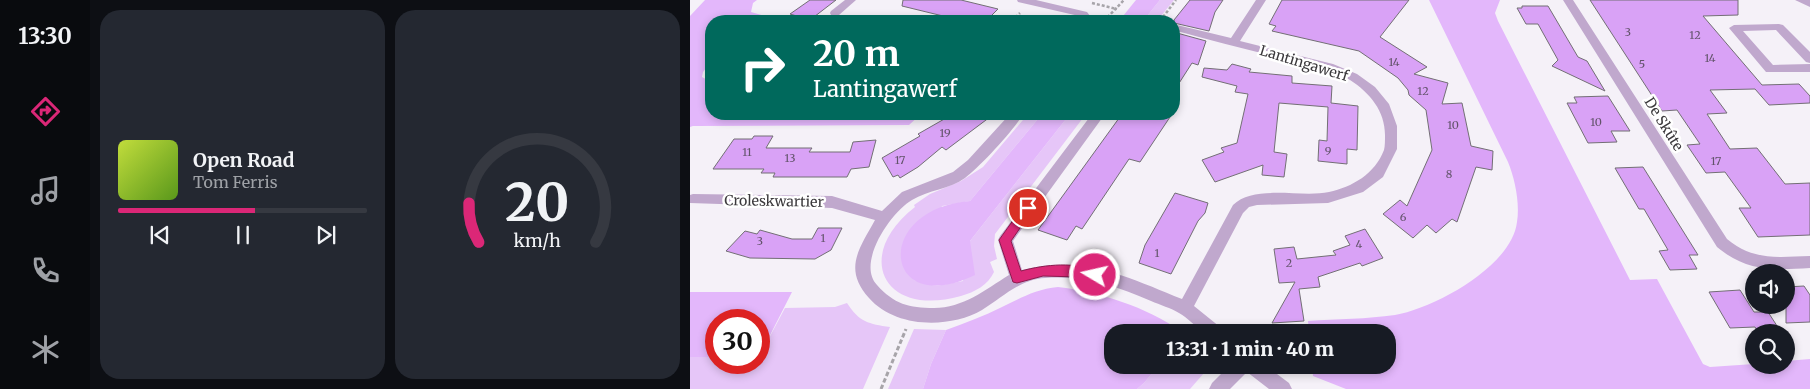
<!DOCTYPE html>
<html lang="en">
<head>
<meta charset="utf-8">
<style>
  :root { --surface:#171b24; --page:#242831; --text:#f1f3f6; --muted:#9ea1a6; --line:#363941; --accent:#db2777 }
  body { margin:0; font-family:Merriweather,serif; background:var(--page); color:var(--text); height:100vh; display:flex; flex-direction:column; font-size:19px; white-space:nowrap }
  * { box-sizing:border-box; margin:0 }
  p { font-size:16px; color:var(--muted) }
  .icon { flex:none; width:28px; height:28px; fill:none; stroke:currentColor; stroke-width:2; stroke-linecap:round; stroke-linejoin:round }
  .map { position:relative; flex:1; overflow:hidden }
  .panel { display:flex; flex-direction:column; gap:10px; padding:10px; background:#0d0f14; width:600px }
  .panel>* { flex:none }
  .top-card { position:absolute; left:15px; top:15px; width:475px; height:105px; border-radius:20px; box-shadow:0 2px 8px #0003; background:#00695c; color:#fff; overflow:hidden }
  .buttons { position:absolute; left:1055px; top:264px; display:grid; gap:10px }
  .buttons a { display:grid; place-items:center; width:50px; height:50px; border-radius:50%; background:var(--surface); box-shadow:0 2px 8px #0003; font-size:25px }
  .speed { position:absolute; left:15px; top:309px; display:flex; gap:10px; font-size:25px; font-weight:700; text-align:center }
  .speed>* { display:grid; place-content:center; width:65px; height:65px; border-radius:50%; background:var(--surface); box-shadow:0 2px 8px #0003; line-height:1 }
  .speed .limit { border:8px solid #d22; background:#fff; color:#111 }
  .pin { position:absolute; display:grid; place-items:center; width:42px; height:42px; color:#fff; margin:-21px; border:2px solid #fff; border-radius:50%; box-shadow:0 1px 5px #0007 }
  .me { position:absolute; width:55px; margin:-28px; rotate:279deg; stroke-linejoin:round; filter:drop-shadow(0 0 4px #0008) }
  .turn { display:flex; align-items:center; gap:18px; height:105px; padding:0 25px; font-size:22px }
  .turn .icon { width:65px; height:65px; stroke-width:2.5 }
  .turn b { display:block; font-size:35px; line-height:42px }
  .panel .tile { flex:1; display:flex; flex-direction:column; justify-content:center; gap:8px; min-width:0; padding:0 18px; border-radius:20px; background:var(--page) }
  .panel .dial { align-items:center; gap:0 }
  .dial svg { height:130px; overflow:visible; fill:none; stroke:var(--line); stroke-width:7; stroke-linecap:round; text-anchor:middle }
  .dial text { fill:var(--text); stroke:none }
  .song { display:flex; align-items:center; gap:15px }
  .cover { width:60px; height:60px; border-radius:8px; background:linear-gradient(135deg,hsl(70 70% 55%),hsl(90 70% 35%)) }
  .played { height:5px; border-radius:2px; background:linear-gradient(90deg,var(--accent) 55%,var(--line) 55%) }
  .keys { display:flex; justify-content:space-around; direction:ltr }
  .panel .tiles { flex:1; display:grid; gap:10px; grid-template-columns:repeat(2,1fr) }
  .trip { position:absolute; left:414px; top:324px; width:292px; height:50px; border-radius:20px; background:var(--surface); box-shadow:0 2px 8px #0003; font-weight:800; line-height:50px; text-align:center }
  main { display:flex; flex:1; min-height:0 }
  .tab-bar { display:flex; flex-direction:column; width:90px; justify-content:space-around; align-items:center; background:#090b0e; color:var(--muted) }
  .tab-bar .icon { width:35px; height:35px }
  .tab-bar .on { color:var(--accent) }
  .tab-bar b { font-size:22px; color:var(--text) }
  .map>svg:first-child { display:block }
  .green { fill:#e6c6f8 }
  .water { fill:#e3b7fb }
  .building { fill:#d9a2f6; stroke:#736f75 }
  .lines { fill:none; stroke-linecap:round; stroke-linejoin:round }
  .path-far1 { stroke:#a7a4a9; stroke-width:2.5; stroke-dasharray:3 2; stroke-linecap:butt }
  .path { stroke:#a7a4a9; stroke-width:3; stroke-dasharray:4.5 2.5; stroke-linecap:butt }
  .minor { fill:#c0a8cd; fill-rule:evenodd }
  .route { fill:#db2777; stroke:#8e194d }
  .labels { text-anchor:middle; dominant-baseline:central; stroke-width:5; stroke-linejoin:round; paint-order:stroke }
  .number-label { font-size:11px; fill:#62536a }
  .street-label { font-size:14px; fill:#3b393c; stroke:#fff }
</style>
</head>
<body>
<main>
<nav class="tab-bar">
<b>13:30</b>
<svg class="icon on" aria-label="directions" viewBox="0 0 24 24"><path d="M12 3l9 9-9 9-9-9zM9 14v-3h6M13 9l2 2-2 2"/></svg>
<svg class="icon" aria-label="music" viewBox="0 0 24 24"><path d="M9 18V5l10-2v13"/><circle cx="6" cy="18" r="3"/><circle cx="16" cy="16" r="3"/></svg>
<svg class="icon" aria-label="phone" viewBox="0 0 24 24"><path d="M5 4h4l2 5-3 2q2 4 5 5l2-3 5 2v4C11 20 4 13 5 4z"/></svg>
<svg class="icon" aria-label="climate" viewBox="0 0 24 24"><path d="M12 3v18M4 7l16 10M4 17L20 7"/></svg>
</nav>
<section class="panel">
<div class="tiles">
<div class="tile">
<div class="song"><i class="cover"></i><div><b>Open Road</b><p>Tom Ferris</p></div></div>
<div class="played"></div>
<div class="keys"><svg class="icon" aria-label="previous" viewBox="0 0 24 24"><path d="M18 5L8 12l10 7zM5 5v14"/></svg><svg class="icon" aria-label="pause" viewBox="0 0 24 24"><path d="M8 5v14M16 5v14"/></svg><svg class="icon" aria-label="next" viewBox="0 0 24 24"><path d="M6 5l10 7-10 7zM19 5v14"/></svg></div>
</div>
<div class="tile dial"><svg viewBox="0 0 100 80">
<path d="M14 69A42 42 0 1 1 86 69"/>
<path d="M14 69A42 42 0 0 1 8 45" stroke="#db2777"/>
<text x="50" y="56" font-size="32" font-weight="700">20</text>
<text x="50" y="72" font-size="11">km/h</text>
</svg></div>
</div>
</section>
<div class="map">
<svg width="1120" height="389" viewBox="0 0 1120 389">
  <rect width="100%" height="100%" fill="#f5f1f8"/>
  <g class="green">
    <polygon points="470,0 484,0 467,21 453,21"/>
    <path d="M 338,114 L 352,114 L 280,201 L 252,206 L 224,280 L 246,286 L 273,281 L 280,241 L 380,114 L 396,114 L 305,234 L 304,246 L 307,259 L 300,262 L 304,272 C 298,285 285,292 271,296 C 194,318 162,256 225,207 L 224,205 L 240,194 L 271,181 L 293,167 Z"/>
    <path d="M 157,303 C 169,322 179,324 200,327 L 173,389 L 0,389 L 0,357 L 26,357 L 26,362 L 69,362 L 69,357 L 95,308 L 145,307 Z"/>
    <polygon points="224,329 256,330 241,364 233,389 198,389"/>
    <polygon points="469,365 521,365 500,389 447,389 454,383"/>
  </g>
  <g class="water">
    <polygon points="15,0 67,0 63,3 61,12 93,21 21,21 21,62 13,72 12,77 21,82 21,114 231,114 219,125 3,126 0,127 0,16"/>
    <polygon points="446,0 470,0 453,21 429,21"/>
    <path d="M 739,0 L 810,0 L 805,13 L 808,21 L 940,280 L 967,279 L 1013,364 L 1020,367 L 1064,364 L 1096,365 L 1096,361 L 1120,359 L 1120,389 L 656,389 L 623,376 L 622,365 L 698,365 L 698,332 L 619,332 L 618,321 C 647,319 677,319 705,315 C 745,308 822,266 827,222 C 830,203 825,179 818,162 Z"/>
    <path d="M 352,114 L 380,114 L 280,241 L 285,275 C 193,320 181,209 280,201 Z"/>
    <path d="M 368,287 C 410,292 456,307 491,331 L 422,332 L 422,365 L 469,365 L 454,383 L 447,389 L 233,389 L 241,364 L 256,330 C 275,323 294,316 312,307 C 331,298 346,289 368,287 Z"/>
    <polygon points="0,292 102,292 69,357 69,320 26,320 26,357 0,357"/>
  </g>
  <g class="building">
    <polygon points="120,0 146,0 120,20 100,14"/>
    <polygon points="213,0 271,0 308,9 296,21 247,21 253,16 212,6"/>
    <polygon points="500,0 533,0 525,12 519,31 484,23 484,20"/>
    <polygon points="592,0 719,0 690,37 737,67 724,74 758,83 752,104 772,103 781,146 803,151 802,170 786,167 767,222 762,219 746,233 737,225 723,238 693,214 710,200 717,206 742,150 736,110 719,95 718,90 708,78 669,51 582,31 586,26 579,24"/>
    <polygon points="900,0 1048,0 1048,15 1013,16 1072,85 1109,84 1120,96 1120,103 1079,105 1065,89 1020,90 1037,113 1017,114 1040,149 1067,148 1095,184 1120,183 1120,235 1068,237 1049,208 1061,208 1035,172 1016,173 997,145 1010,144 987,110 972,111"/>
    <polygon points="832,6 858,6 888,57 897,61 915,91 862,66 868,60 848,24 836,24 827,8 832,8"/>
    <polygon points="487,33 516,41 508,65 502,63 484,91 484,34"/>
    <polygon points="542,64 561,69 559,72 602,76 602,83 642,86 641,103 668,106 667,150 657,149 657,164 628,161 629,140 637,141 638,107 589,103 584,152 597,154 594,177 572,175 573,165 525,182 512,160 534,152 531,148 547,143 558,94 545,92 547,86 512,77 514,68 537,70"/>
    <polygon points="918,96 940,131 921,131 927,142 898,143 877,103 887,103 884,97"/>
    <polygon points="263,114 304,114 256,150 252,147 228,167 210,178 208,175 203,177 192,158 230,136 228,134"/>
    <polygon points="432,114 482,114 450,162 439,159 392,229 386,226 377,240 348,230"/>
    <polygon points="64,136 83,136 76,148 122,148 119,152 160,152 163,142 186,140 179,167 161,169 157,177 83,177 85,173 71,173 74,169 23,169 44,139 62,139"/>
    <polygon points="953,167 1008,255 999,255 1007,269 980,270 969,251 978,250 954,209 949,209 925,168"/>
    <polygon points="485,193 518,203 515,213 508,221 481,274 449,263 455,245"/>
    <polygon points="128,228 152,228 141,250 125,259 60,258 36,251 55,231 67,234 70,230 102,239 122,239"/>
    <polygon points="675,229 693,258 672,266 670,263 628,277 630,287 609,289 614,321 582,323 605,282 589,283 584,249 604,247 607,259 646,255 643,251 660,245 655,236"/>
    <polygon points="1114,286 1120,295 1120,322 1096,323 1096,287"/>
    <polygon points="1050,290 1064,312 1078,312 1091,332 1068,332 1065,327 1040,328 1019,292"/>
  </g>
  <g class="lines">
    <g class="path-far1">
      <polyline points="402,3 427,9"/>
      <polyline points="160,17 177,21"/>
      <polyline points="322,21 330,13"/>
      <polyline points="414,21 434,0"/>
      <polyline points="470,21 486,0"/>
    </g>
    <polyline class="path" points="191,389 216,329"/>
    <g class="minor">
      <polygon points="155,0 166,0 149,15 141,15 140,13 141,11"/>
      <polygon points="327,0 346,0 397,12 404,21 393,21 389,16 328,2"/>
      <path d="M 566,0 L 576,0 L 550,41 L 643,64 L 667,74 L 685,87 L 699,104 L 707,126 L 707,149 L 693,177 L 673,192 L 638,203 L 567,205 L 559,207 L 553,213 L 504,306 L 530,327 L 532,332 L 513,332 C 505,326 498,318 489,313 C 481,308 470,305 461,301 C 427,286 393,275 355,278 C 330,279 312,298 292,310 C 259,329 205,328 179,298 C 153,269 169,249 185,220 L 142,208 L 0,203 L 0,195 L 3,194 L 142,196 L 192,211 L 212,192 L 263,172 L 278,160 L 320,114 L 333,114 C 326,128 289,168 275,178 C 260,189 238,190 222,200 C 201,212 166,263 187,285 C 204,304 219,308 244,308 C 273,308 295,290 319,275 L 308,240 L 310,236 L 402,114 L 415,114 L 323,241 L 332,270 C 391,254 438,277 492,299 L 543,205 C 564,184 611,198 639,192 C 662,187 685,174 694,150 C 695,146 695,140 695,135 C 695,111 680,93 660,80 C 640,69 616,65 595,59 C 559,50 523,41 487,31 L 484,32 L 484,25 L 487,25 L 541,38 Z"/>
      <path d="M 873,0 L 883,0 L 1037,239 C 1064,261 1087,257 1120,256 L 1120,268 C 1083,270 1057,272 1027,247 Z"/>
      <polygon points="1105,0 1120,0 1120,7"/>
      <polygon points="1089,24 1093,25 1120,52 1120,63 1116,62 1086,30 1053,31 1083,65 1120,64 1120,72 1076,72 1039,28 1044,25"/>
      <polygon points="540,365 575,365 599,383 602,389 579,389 557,372 540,389 519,389 522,383"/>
    </g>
  </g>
  <path class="route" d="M 338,204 L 343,205 L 344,208 L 321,241 L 331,271 C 357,264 384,262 410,271 L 412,275 L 410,279 L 405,281 L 390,277 L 353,276 L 327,283 L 323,282 L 309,240 L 334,205 Z"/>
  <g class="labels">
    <g class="number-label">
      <text x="938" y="32">3</text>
      <text x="1005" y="35">12</text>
      <text x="1020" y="58">14</text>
      <text x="704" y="62">14</text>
      <text x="952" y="64">5</text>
      <text x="733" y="91">12</text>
      <text x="906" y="122">10</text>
      <text x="763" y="125">10</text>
      <text x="255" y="133">19</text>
      <text x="638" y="151">9</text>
      <text x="57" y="152">11</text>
      <text x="100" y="158">13</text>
      <text x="210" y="160">17</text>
      <text x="1026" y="161">17</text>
      <text x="759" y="174">8</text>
      <text x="713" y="217">6</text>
      <text x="133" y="238">1</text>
      <text x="70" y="241">3</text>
      <text x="669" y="244">4</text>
      <text x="467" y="253">1</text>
      <text x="599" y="263">2</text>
    </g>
    <g class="street-label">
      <text transform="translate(614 63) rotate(17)">Lantingawerf</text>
      <text transform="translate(974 124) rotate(58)">De Skûte</text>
      <text transform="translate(84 201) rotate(1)">Croleskwartier</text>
    </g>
  </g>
</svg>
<div class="buttons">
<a><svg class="icon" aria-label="sound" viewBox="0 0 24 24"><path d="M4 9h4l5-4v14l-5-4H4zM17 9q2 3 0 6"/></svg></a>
<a><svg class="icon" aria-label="search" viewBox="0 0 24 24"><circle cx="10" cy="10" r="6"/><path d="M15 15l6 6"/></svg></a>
</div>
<div class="speed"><div class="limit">30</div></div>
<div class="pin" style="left:338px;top:208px;background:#d93025"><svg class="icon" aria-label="arrive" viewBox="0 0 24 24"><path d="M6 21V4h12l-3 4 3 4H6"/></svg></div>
<svg class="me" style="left:405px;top:275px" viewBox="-20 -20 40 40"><circle r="17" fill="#db2777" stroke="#fff" stroke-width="3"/><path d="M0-11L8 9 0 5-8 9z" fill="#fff"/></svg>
<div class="trip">13:31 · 1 min · 40 m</div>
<div class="top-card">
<div class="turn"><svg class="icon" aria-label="right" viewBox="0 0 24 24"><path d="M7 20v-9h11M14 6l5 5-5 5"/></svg><div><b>20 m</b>Lantingawerf</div></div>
</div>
</div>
</main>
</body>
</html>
